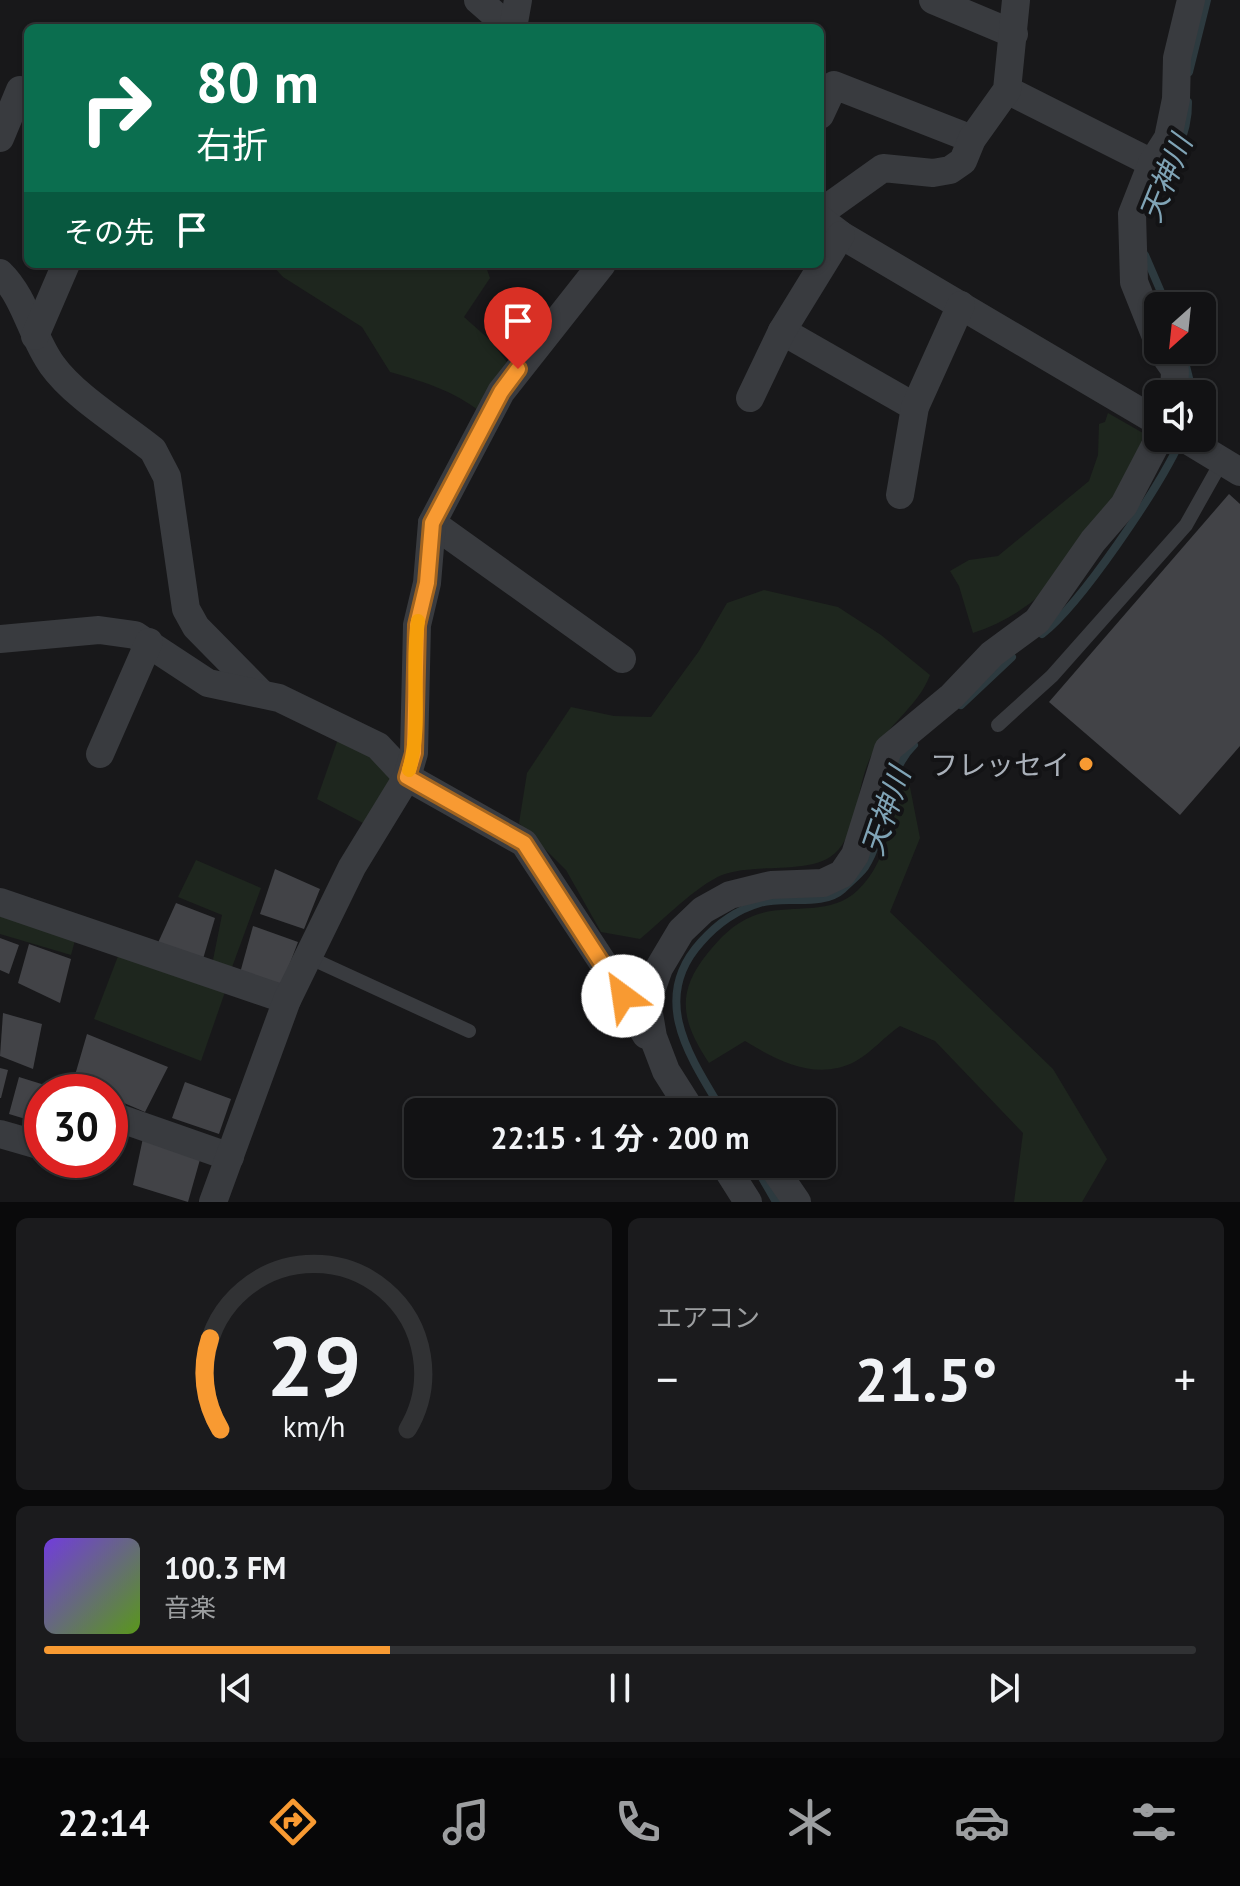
<!DOCTYPE html>
<html lang="ja">
<head>
<meta charset="utf-8">
<style>
  :root { --surface:#121214; --page:#1b1b1d; --text:#f1f3f6; --muted:#9c9ea0; --line:#313234; --accent:#f89a32 }
  body { margin:0; font-family:"PT Sans","Noto Sans JP",sans-serif; background:var(--page); color:var(--text); height:100vh; display:flex; flex-direction:column; font-size:30px; white-space:nowrap }
  * { box-sizing:border-box; margin:0 }
  p { font-size:26px; color:var(--muted) }
  .icon { flex:none; width:44px; height:44px; fill:none; stroke:currentColor; stroke-width:2; stroke-linecap:round; stroke-linejoin:round }
  .map { position:relative; height:1202px; overflow:hidden }
  .panel { display:flex; flex-direction:column; gap:16px; padding:16px; background:#0a0a0b; flex:1 }
  .panel>* { flex:none }
  .guide { position:absolute; left:24px; top:24px; width:800px; height:244px; border-radius:12px; box-shadow:0 2px 6px #0004,0 0 0 2px var(--line); background:#0b6e4f; color:#fff; overflow:hidden }
  .needle { width:52px; rotate:207deg }
  .buttons { position:absolute; left:1144px; top:292px; display:grid; gap:16px }
  .buttons a { display:grid; place-items:center; width:72px; height:72px; border-radius:12px; background:var(--surface); box-shadow:0 2px 6px #0004,0 0 0 2px var(--line); font-size:40px }
  .speed { position:absolute; left:24px; top:1074px; display:flex; gap:16px; font-size:40px; font-weight:700; text-align:center }
  .speed>* { display:grid; place-content:center; width:104px; height:104px; border-radius:50%; background:var(--surface); box-shadow:0 2px 6px #0004,0 0 0 2px var(--line); line-height:1 }
  .speed .limit { border:12px solid #d22; background:#fff; color:#111 }
  .pin { position:absolute; display:grid; place-items:center; width:68px; height:68px; color:#fff; margin:-82px -34px; border-radius:50% 50% 50% 0; rotate:-45deg; box-shadow:0 0 8px #0007 }
  .pin .icon { rotate:45deg }
  .me { position:absolute; width:88px; margin:-44px; rotate:329deg; stroke-linejoin:round; filter:drop-shadow(0 0 6px #0008) }
  .turn { display:flex; align-items:center; gap:28px; height:168px; padding:0 40px; font-size:36px }
  .turn .icon { width:104px; height:104px; stroke-width:2.5 }
  .turn b { display:block; font-size:56px; line-height:68px }
  .then { display:flex; align-items:center; height:76px; padding:0 40px; background:#0003; gap:16px; font-size:30px }
  .big { font-size:60px; font-weight:700; line-height:1.1 }
  .panel .card { flex:1; display:flex; flex-direction:column; justify-content:center; gap:12px; min-width:0; padding:0 28px; border-radius:12px; background:var(--page) }
  .panel .dial { align-items:center; gap:0 }
  .dial svg { height:208px; overflow:visible; fill:none; stroke:var(--line); stroke-width:7; stroke-linecap:round; text-anchor:middle }
  .dial text { fill:var(--text); stroke:none }
  .song { display:flex; align-items:center; gap:24px }
  .cover { width:96px; height:96px; border-radius:12px; background:linear-gradient(135deg,hsl(260 70% 55%),hsl(90 70% 35%)) }
  .played { height:8px; border-radius:4px; background:linear-gradient(90deg,var(--accent) 30%,var(--line) 30%) }
  .keys { display:flex; justify-content:space-around; direction:ltr }
  .heat { display:flex; justify-content:space-between; align-items:center; font-size:44px; direction:ltr }
  .panel .tiles { flex:1; display:grid; gap:16px; grid-template-columns:1fr 1fr }
  .card:last-child { grid-column:span 2 }
  .trip { position:absolute; left:404px; top:1098px; width:432px; height:80px; border-radius:12px; background:var(--surface); box-shadow:0 2px 6px #0004,0 0 0 2px var(--line); font-weight:700; line-height:80px; text-align:center }
  .menu { display:flex; height:128px; justify-content:space-around; align-items:center; background:#070708; color:var(--muted) }
  .menu .icon { width:56px; height:56px }
  .menu .current { color:var(--accent) }
  .menu b { font-size:36px; color:var(--text) }
  .map>svg:first-child { display:block }
  .green { fill:#1e261e }
  .lines { fill:none; stroke-linecap:round; stroke-linejoin:round }
  .stream { stroke:#2d3a3f; stroke-width:8 }
  .building { fill:#424347 }
  .lane { stroke:#393b3f; stroke-width:14 }
  .street { stroke:#393b3f; stroke-width:28 }
  .route-casing { stroke:#a16420; stroke-width:20 }
  .route { stroke:#f89a32; stroke-width:14 }
  .slow { stroke:#f59e0b; stroke-width:14 }
  .poi-dot { fill:#f89a32; stroke:#131315; stroke-width:3 }
  .labels { text-anchor:middle; dominant-baseline:central; stroke-width:8; stroke-linejoin:round; paint-order:stroke }
  .poi-label { font-size:28px; fill:#aab1ba; stroke:#131315; text-anchor:end }
  .water-label { font-size:30px; font-style:italic; fill:#80a4b6; stroke:#131315 }
</style>
</head>
<body>
<div class="map">
<svg width="1240" height="1202" viewBox="0 0 1240 1202">
  <rect width="100%" height="100%" fill="#18181a"/>
  <g class="green">
    <path d="M 271,264 L 419,264 L 435,270 L 437,264 L 485,264 L 490,278 L 464,317 L 491,341 L 520,379 L 488,418 C 458,392 428,383 390,372 L 362,327 L 283,277 Z"/>
    <path d="M 1108,413 L 1143,433 L 1147,441 C 1109,519 1060,605 973,633 L 959,586 L 950,571 L 969,560 L 998,556 L 1089,481 L 1098,455 L 1099,424 L 1105,422 Z"/>
    <path d="M 764,590 L 838,607 L 881,635 L 930,675 C 918,708 882,728 868,763 C 856,791 857,840 830,857 C 804,874 753,863 722,875 C 696,886 663,920 640,939 L 601,932 L 566,870 L 519,823 L 527,773 L 571,707 L 614,716 L 651,717 L 699,651 L 727,603 Z"/>
    <polygon points="338,739 371,750 393,777 363,823 317,799"/>
    <path d="M 906,767 L 920,838 L 890,912 L 1053,1069 L 1107,1159 L 1082,1202 L 1014,1202 L 1023,1133 L 935,1041 L 900,1026 C 885,1036 872,1052 856,1061 C 817,1082 778,1061 745,1041 L 709,1063 C 682,1022 675,994 707,954 C 721,937 733,924 753,916 C 787,902 829,918 858,890 C 889,861 895,806 906,767 Z"/>
    <polygon points="196,860 261,888 231,970 212,965 222,915 178,897"/>
    <polygon points="0,907 77,933 71,955 0,934"/>
    <polygon points="120,951 226,989 201,1061 94,1019"/>
  </g>
  <g class="lines">
    <g class="stream">
      <polyline points="1189,72 1207,0"/>
      <path d="M 1151,199 C 1169,170 1189,136 1188,102"/>
      <polyline points="1145,255 1167,306"/>
      <polyline points="1182,350 1193,394"/>
      <path d="M 1042,634 C 1081,604 1158,489 1180,442"/>
      <polyline points="961,705 1012,657"/>
      <path d="M 723,1112 C 690,1057 649,999 701,942 C 717,924 736,910 760,903 C 785,895 822,908 843,889 C 850,882 859,875 865,867 C 888,832 881,777 914,745"/>
      <polyline points="754,1164 776,1202"/>
    </g>
  </g>
  <g class="building">
    <polygon points="1229,494 1240,504 1240,746 1180,815 1049,702"/>
    <polygon points="275,869 320,889 304,929 260,914"/>
    <polygon points="176,903 215,918 203,959 157,945"/>
    <polygon points="253,926 298,942 281,987 240,973"/>
    <polygon points="0,938 19,945 9,974 0,970"/>
    <polygon points="29,944 71,959 60,1003 18,983"/>
    <polygon points="3,1013 42,1024 33,1069 0,1056"/>
    <polygon points="87,1034 168,1067 145,1112 110,1097 110,1092 98,1092 73,1082"/>
    <polygon points="0,1068 8,1070 1,1098 0,1098"/>
    <polygon points="19,1077 64,1091 42,1092 42,1124 9,1114"/>
    <polygon points="185,1082 231,1099 219,1134 172,1118"/>
    <polygon points="143,1138 201,1156 188,1202 133,1185"/>
  </g>
  <g class="lines">
    <g class="lane">
      <polyline points="998,725 1052,676 1186,525 1222,461"/>
      <polyline points="308,957 469,1031"/>
    </g>
    <g class="street">
      <polyline points="478,0 510,28"/>
      <polyline points="933,0 1014,34"/>
      <polyline points="513,28 518,0"/>
      <polyline points="1007,90 1152,163"/>
      <polyline points="820,115 834,85 972,139"/>
      <polyline points="0,138 20,90"/>
      <polyline points="820,213 883,168 933,173 950,170 963,161 972,139 1007,90 1016,0"/>
      <polyline points="820,219 841,235 1158,422"/>
      <path d="M 0,273 C 26,298 31,336 52,365 C 74,396 122,425 153,450 L 167,477 L 186,609 L 196,627 L 261,693"/>
      <polyline points="782,331 915,407"/>
      <polyline points="35,336 66,264"/>
      <polyline points="1158,342 1134,282 1132,214 1152,163 1168,138 1176,99 1177,58 1191,0"/>
      <polyline points="1161,350 1175,370 1174,394"/>
      <polyline points="750,398 782,331 841,235"/>
      <polyline points="1184,438 1240,472"/>
      <polyline points="900,495 915,407 961,305"/>
      <polyline points="432,523 622,659"/>
      <polyline points="0,639 99,630 135,635 208,683 279,698 378,746 407,777 524,843 609,972 646,1035"/>
      <polyline points="100,754 149,642"/>
      <polyline points="0,902 287,1000"/>
      <polyline points="692,1112 666,1071 653,1037 647,1002 659,968 681,931 703,910 730,895 771,885 823,883 842,874 855,855 888,749 952,696 992,654 1037,621 1093,541 1124,505 1159,438"/>
      <polyline points="110,1115 230,1157"/>
      <polyline points="0,1134 42,1146"/>
      <polyline points="86,1160 90,1160"/>
      <polyline points="724,1164 748,1202"/>
      <polyline points="771,1164 797,1202"/>
      <polyline points="213,1202 287,1000 352,867 407,777 414,753 417,625 427,583 432,523 501,392 602,264"/>
    </g>
  </g>
  <g class="lines">
    <g class="route-casing">
      <polyline id="route" points="518,369 501,392 432,523 427,583 417,625 414,753 407,777 524,843 623,996"/>
    </g>
    <use href="#route" class="route"/>
    <path class="slow" d="M 409,770 C 423,722 410,670 418,621"/>
  </g>
  <circle class="poi-dot" cx="1086" cy="764" r="8"/>
  <g class="labels">
    <g class="poi-label">
      <text x="1070" y="764">フレッセイ</text>
    </g>
    <g class="water-label">
      <text transform="translate(1165 178) rotate(-68)">天神川</text>
      <text transform="translate(885 811) rotate(-71)">天神川</text>
    </g>
  </g>
</svg>
<div class="buttons">
<a><svg class="needle" viewBox="-14 -14 28 28"><path d="M0-13l5 13h-10z" fill="#e53935"/><path d="M0 13l5-13h-10z" fill="#9c9ea0"/></svg></a>
<a><svg class="icon" aria-label="sound" viewBox="0 0 24 24"><path d="M4 9h4l5-4v14l-5-4H4zM17 9q2 3 0 6"/></svg></a>
</div>
<div class="speed"><div class="limit">30</div></div>
<div class="pin" style="left:518px;top:369px;background:#d93025"><svg class="icon" aria-label="arrive" viewBox="0 0 24 24"><path d="M6 21V4h12l-3 4 3 4H6"/></svg></div>
<svg class="me" style="left:623px;top:996px" viewBox="-20 -20 40 40"><circle r="19" fill="#fff"/><path d="M0-13L10 11 0 6-10 11z" fill="#f89a32"/></svg>
<div class="trip">22:15 · 1 分 · 200 m</div>
<div class="guide">
<div class="turn"><svg class="icon" aria-label="right" viewBox="0 0 24 24"><path d="M7 20v-9h11M14 6l5 5-5 5"/></svg><div><b>80 m</b>右折</div></div>
<div class="then">その先<svg class="icon" aria-label="arrive" viewBox="0 0 24 24"><path d="M6 21V4h12l-3 4 3 4H6"/></svg></div>
</div>
</div>
<section class="panel">
<div class="tiles">
<div class="card dial"><svg viewBox="0 0 100 80">
<path d="M14 69A42 42 0 1 1 86 69"/>
<path d="M14 69A42 42 0 0 1 10 34" stroke="#f89a32"/>
<text x="50" y="56" font-size="32" font-weight="700">29</text>
<text x="50" y="72" font-size="11">km/h</text>
</svg></div>
<div class="card"><p>エアコン</p>
<div class="heat"><a>−</a><b class="big">21.5°</b><a>+</a></div>
</div>
<div class="card">
<div class="song"><i class="cover"></i><div><b>100.3 FM</b><p>音楽</p></div></div>
<div class="played"></div>
<div class="keys"><svg class="icon" aria-label="previous" viewBox="0 0 24 24"><path d="M18 5L8 12l10 7zM5 5v14"/></svg><svg class="icon" aria-label="pause" viewBox="0 0 24 24"><path d="M8 5v14M16 5v14"/></svg><svg class="icon" aria-label="next" viewBox="0 0 24 24"><path d="M6 5l10 7-10 7zM19 5v14"/></svg></div>
</div>
</div>
</section>
<nav class="menu">
<b>22:14</b>
<svg class="icon current" aria-label="directions" viewBox="0 0 24 24"><path d="M12 3l9 9-9 9-9-9zM9 14v-3h6M13 9l2 2-2 2"/></svg>
<svg class="icon" aria-label="music" viewBox="0 0 24 24"><path d="M9 18V5l10-2v13"/><circle cx="6" cy="18" r="3"/><circle cx="16" cy="16" r="3"/></svg>
<svg class="icon" aria-label="phone" viewBox="0 0 24 24"><path d="M5 4h4l2 5-3 2q2 4 5 5l2-3 5 2v4C11 20 4 13 5 4z"/></svg>
<svg class="icon" aria-label="climate" viewBox="0 0 24 24"><path d="M12 3v18M4 7l16 10M4 17L20 7"/></svg>
<svg class="icon" aria-label="car" viewBox="0 0 24 24"><path d="M5 17H2v-5l4-1 3-4h7l3 4 3 1v5h-3M9 17h6M6 11h13"/><circle cx="7" cy="17" r="2"/><circle cx="17" cy="17" r="2"/></svg>
<svg class="icon" aria-label="filters" viewBox="0 0 24 24"><path d="M4 7h16M4 17h16"/><circle cx="9" cy="7" r="2"/><circle cx="15" cy="17" r="2"/></svg>
</nav>
</body>
</html>
